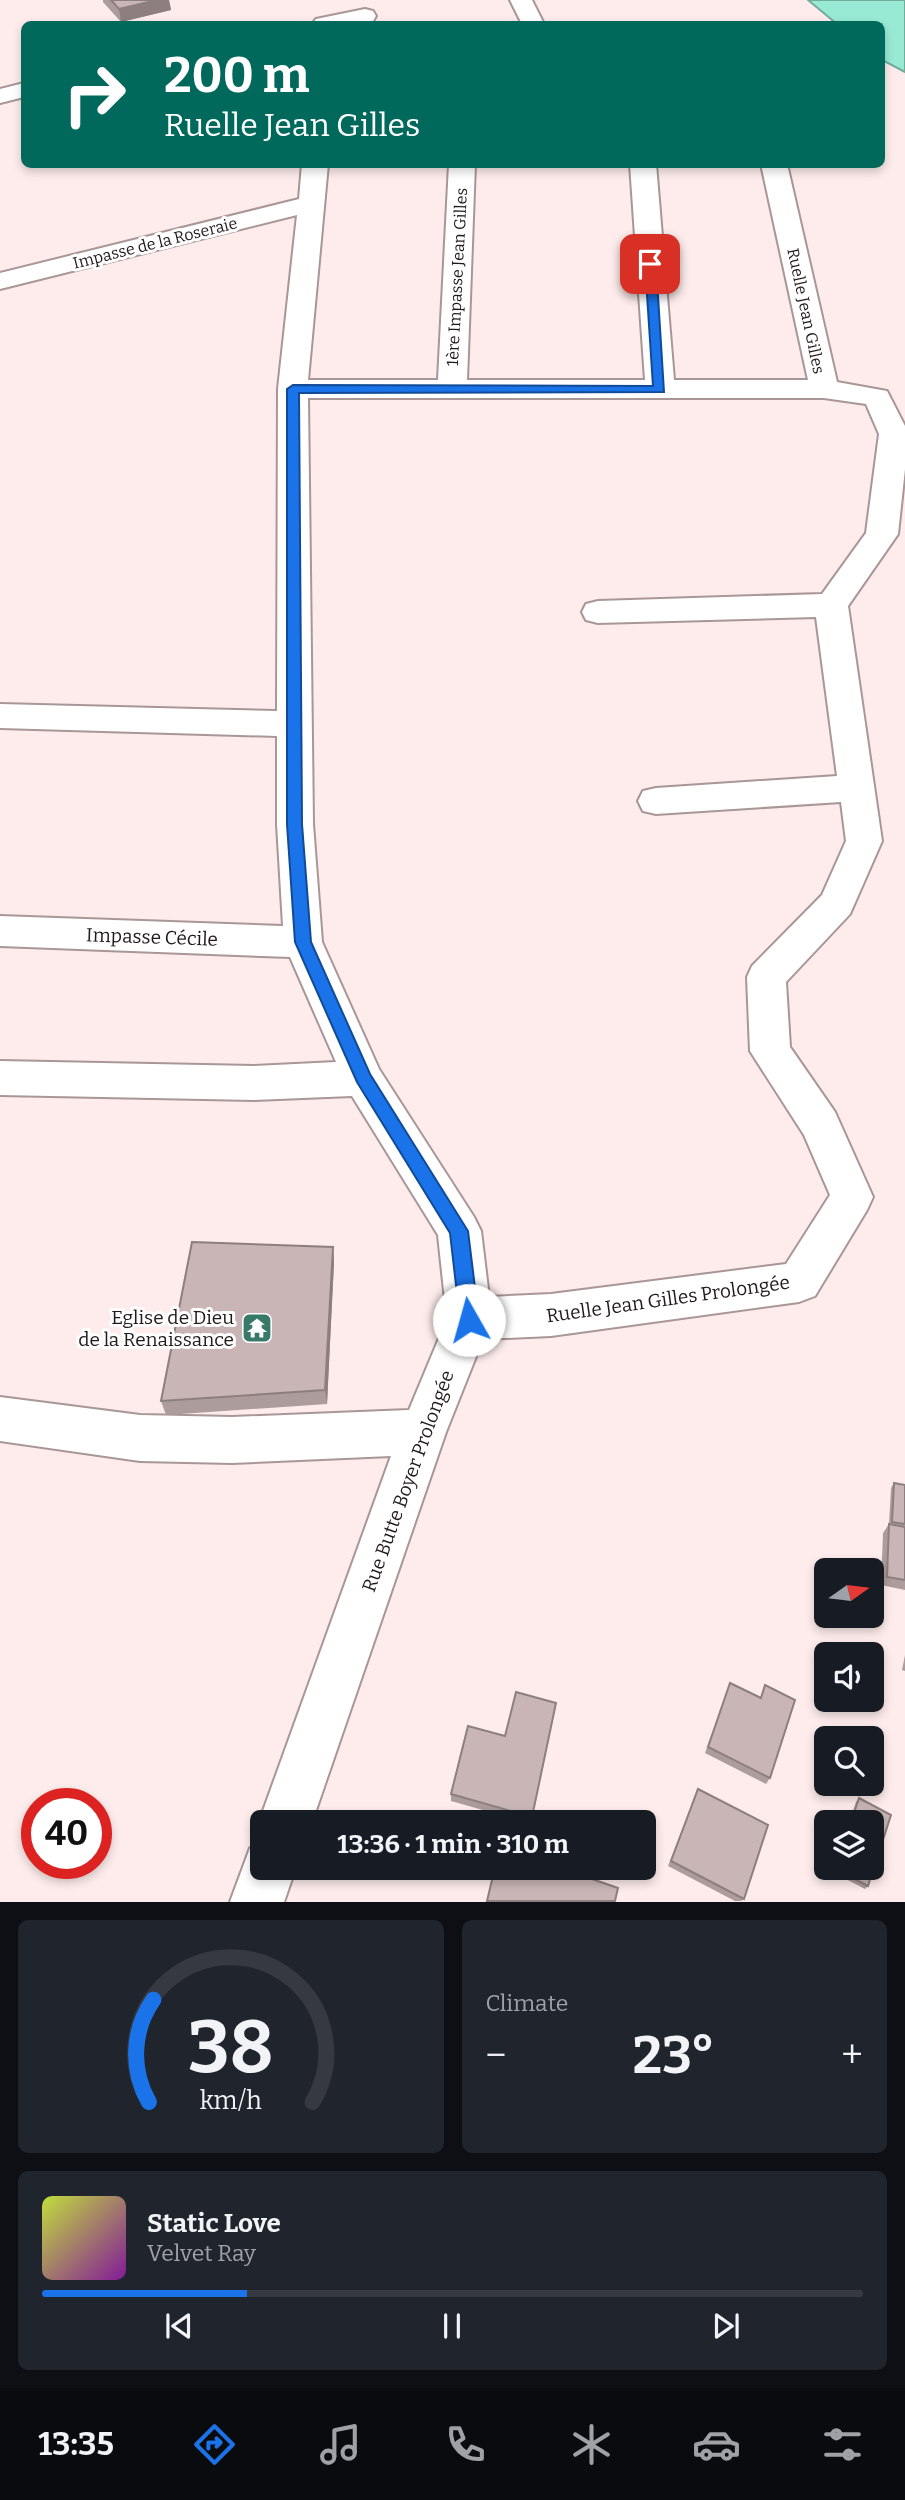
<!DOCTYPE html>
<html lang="en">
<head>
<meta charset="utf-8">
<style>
  :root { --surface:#171b24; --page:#20242c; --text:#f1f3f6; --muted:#9ea1a6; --line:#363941; --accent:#1a73e8 }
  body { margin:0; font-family:Bitter,serif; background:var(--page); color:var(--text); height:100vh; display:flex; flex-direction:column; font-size:26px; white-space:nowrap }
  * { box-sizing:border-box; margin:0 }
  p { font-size:23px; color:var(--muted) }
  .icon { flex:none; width:38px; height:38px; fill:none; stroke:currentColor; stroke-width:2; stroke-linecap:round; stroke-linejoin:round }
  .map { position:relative; height:1902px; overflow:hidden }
  .panel { display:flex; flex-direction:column; gap:18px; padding:18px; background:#0d0f14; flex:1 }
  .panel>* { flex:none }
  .guide { position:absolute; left:21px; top:21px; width:864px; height:147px; border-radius:10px; box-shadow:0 4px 10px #0003; background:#00695c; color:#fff; overflow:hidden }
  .needle { width:46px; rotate:76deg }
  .controls { position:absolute; left:814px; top:1558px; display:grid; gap:14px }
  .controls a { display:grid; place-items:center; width:70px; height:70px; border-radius:10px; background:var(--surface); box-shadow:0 4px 10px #0003; font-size:35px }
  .speed { position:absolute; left:21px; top:1788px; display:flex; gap:14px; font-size:35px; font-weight:700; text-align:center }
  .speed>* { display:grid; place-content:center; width:91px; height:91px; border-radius:50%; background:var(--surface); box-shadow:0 4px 10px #0003; line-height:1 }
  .speed .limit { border:10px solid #d22; background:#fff; color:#111 }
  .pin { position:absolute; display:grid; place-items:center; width:60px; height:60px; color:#fff; margin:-30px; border-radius:14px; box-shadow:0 4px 10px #0006 }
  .me { position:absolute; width:77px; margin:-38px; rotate:353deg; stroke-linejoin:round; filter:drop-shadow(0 0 5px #0008) }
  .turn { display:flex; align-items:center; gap:24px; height:147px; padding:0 28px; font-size:32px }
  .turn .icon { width:91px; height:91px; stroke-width:2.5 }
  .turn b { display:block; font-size:49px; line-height:60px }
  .big { font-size:52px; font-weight:700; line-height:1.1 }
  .panel .tile { flex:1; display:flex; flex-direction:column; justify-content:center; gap:10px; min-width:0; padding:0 24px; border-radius:10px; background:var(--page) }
  .panel .dial { align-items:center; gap:0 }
  .dial svg { height:182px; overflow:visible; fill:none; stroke:var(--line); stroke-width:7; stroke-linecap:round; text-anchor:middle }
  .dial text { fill:var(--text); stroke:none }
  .song { display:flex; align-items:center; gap:21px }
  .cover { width:84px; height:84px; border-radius:10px; background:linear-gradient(135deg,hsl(70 70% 55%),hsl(290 70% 35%)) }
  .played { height:7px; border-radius:4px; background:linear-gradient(90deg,var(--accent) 25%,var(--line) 25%) }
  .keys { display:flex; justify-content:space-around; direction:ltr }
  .heat { display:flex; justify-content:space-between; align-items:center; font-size:38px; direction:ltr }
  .panel .tiles { flex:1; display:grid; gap:18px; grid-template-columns:1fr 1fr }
  .tile:last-child { grid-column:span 2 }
  .trip { position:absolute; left:250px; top:1810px; width:406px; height:70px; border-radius:10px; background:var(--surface); box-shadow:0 4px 10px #0003; font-weight:700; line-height:70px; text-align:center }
  .dock { display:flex; height:112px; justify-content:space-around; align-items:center; background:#090b0e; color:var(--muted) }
  .dock .icon { width:49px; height:49px }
  .dock .active { color:var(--accent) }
  .dock b { font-size:32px; color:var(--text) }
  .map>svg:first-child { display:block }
  .water { fill:#98ead4; stroke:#74ac9c; stroke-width:2 }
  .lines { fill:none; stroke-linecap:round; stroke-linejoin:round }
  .minor-casing { stroke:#a99696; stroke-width:4 }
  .minor { fill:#fff; fill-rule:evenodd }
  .wall { fill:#ad9c9c }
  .shaded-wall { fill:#8d7f7f }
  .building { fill:#c9b5b5; stroke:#8d7f7f; stroke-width:2 }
  .route { fill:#1a73e8; stroke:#114b97; stroke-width:2 }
  .labels { text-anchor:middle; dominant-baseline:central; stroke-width:6; stroke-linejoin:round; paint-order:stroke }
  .far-street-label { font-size:16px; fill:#211a19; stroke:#fff }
  .street-label { font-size:19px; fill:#211a19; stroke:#fff }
  .poi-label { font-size:19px; fill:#211a19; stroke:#fff; text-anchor:end }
</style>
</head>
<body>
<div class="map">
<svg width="905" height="1902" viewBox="0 0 905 1902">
  <rect width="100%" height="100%" fill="#fdeceb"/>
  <polygon class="water" points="808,0 905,0 905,72 882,60 882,24 837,24"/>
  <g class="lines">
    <g class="minor-casing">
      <g id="minor">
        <polygon points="510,0 532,0 544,24 522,24"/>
        <polygon points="365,9 373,11 376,16 373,21 357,24 312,24 316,19"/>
        <polygon points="24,83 24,97 0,103 0,89"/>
        <path d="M 302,164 L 328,164 L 308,380 L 438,380 L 449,164 L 475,164 L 467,380 L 645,380 L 630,164 L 656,164 L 674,380 L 808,380 L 761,164 L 787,164 L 837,382 L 887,391 L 905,426 L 905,469 L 898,534 L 848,606 L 882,841 L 850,914 L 786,982 L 790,1047 L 835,1112 L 873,1197 L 867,1210 L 815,1296 L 799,1302 L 551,1336 L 483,1339 L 446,1432 L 312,1822 L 262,1822 L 262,1832 L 259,1822 L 391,1456 L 232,1463 L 140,1461 L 0,1441 L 0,1397 L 140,1415 L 232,1417 L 409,1410 L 447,1319 L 438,1235 L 352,1096 L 254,1100 L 0,1095 L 0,1061 L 254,1066 L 336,1062 L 290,957 L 0,946 L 0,916 L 283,926 L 277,824 L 277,736 L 0,728 L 0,704 L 277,711 L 278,389 L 297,215 L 0,289 L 0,273 L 299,199 ZM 308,398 L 824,398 L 866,404 L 879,434 L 866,533 L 822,594 L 598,601 L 586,604 L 582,612 L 586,620 L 598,623 L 816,617 L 837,776 L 656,788 L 643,791 L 638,801 L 643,811 L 656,814 L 841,802 L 846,841 L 822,895 L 752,966 L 747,977 L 750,1051 L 804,1135 L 830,1195 L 786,1264 L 551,1294 L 489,1297 L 481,1231 L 474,1217 L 379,1069 L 322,942 L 313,824 Z"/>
        <polygon points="262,1843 262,1867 296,1867 284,1902 230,1902 250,1848"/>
      </g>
    </g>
    <use href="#minor" class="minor"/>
  </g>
  <g class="wall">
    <polygon points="103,0 169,0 171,10 121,22 103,2"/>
    <polygon points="333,1247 334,1262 327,1404 166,1415 161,1401"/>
    <polygon points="894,1483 905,1485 905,1590 881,1585 883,1533 889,1524 891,1488"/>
    <polygon points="905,1655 905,1671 902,1670"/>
    <polygon points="730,1683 760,1698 765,1685 770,1778 766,1784 705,1753"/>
    <polygon points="556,1703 531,1822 525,1822 451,1801 451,1794 505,1736"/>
    <polygon points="698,1789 744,1899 741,1901 735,1901 668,1866"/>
    <polygon points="859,1798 891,1815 868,1886 865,1889 832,1872 834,1867 872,1867 872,1822 849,1822 856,1802"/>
  </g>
  <g class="shaded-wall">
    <polygon points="157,0 169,0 171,10 121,22 119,9"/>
    <polygon points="333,1247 334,1262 327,1404 325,1390"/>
  </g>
  <g class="building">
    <polygon points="111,0 157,0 119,9"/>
    <polygon points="192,1242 333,1247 325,1390 161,1401"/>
    <polygon points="894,1483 905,1485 905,1524 892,1522"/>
    <polygon points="889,1524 905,1527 905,1580 887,1577"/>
    <polygon points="730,1683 761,1698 765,1685 795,1700 770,1778 708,1747"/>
    <polygon points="516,1692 556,1703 532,1817 451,1794 468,1726 505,1736"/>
    <polygon points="698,1789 768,1825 744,1899 671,1861"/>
    <polygon points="859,1798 891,1815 868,1886 835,1869 836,1867 872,1867 872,1822 851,1822"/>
    <polygon points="495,1867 595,1867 592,1879 618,1888 615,1901 487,1901"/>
  </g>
  <polygon class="route" points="650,261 656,264 664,392 299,393 302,824 311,942 370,1074 468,1231 479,1320 476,1326 469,1328 463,1326 460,1320 450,1233 357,1082 295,942 287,824 287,389 293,385 653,386 645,264"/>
  <defs>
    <g id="temple-square" transform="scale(1.575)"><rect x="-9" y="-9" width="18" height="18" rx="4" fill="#387969" stroke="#fff"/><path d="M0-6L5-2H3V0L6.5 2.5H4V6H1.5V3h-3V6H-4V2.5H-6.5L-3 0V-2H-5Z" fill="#fff"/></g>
  </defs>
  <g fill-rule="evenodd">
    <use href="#temple-square" x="257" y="1328"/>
  </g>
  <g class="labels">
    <g class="far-street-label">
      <text transform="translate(155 243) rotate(-14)">Impasse de la Roseraie</text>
      <text transform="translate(457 277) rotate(-87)">1ère Impasse Jean Gilles</text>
      <text transform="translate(806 311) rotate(78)">Ruelle Jean Gilles</text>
    </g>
    <g class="street-label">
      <text transform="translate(152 937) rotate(2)">Impasse Cécile</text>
      <text transform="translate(668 1299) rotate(-8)">Ruelle Jean Gilles Prolongée</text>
      <text transform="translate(408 1481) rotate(-70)">Rue Butte Boyer Prolongée</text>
    </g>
    <g class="poi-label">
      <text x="234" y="1317">Eglise de Dieu<tspan x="234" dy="22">de la Renaissance</tspan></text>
    </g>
  </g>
</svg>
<div class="controls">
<a><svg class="needle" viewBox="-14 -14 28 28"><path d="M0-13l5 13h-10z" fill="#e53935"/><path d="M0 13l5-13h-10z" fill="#9ea1a6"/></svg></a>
<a><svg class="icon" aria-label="sound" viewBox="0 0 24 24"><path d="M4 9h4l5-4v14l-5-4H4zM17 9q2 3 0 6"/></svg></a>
<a><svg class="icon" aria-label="search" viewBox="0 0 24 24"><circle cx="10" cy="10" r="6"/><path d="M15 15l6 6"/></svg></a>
<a><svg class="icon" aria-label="layers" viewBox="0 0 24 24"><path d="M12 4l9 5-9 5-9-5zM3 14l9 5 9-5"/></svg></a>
</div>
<div class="speed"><div class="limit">40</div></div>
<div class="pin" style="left:650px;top:264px;background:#d93025"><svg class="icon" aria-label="arrive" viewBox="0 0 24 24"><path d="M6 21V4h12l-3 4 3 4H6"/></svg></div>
<svg class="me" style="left:469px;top:1320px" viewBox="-20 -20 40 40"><circle r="19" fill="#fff"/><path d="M0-13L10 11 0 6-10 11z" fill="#1a73e8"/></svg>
<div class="trip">13:36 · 1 min · 310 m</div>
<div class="guide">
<div class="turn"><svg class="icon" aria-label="right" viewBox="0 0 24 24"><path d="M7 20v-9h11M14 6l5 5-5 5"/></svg><div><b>200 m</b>Ruelle Jean Gilles</div></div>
</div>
</div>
<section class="panel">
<div class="tiles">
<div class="tile dial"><svg viewBox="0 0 100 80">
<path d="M14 69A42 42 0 1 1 86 69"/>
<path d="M14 69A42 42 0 0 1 16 24" stroke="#1a73e8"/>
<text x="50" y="56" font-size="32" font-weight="700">38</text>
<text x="50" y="72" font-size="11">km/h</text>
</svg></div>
<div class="tile"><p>Climate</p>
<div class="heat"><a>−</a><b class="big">23°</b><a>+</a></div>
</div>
<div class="tile">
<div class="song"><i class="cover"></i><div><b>Static Love</b><p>Velvet Ray</p></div></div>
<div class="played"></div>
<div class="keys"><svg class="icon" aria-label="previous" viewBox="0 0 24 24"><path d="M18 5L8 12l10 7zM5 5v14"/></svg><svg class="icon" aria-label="pause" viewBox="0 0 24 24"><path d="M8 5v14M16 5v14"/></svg><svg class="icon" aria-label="next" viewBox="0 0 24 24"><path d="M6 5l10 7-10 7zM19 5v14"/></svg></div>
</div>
</div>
</section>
<nav class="dock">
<b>13:35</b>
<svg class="icon active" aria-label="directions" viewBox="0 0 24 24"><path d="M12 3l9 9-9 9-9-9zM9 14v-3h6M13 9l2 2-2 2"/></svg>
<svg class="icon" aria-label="music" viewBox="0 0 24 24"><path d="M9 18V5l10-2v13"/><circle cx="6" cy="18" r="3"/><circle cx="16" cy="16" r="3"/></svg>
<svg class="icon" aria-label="phone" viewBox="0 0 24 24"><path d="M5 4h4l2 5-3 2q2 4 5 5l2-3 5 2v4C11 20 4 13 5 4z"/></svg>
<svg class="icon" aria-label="climate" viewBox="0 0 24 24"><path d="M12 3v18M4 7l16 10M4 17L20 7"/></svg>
<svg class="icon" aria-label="car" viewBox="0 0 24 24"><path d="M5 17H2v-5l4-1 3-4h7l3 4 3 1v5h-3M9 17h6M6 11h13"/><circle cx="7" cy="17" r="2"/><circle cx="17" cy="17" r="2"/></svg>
<svg class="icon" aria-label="filters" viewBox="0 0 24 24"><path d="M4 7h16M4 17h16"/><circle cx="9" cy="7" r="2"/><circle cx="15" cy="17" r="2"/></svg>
</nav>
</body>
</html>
